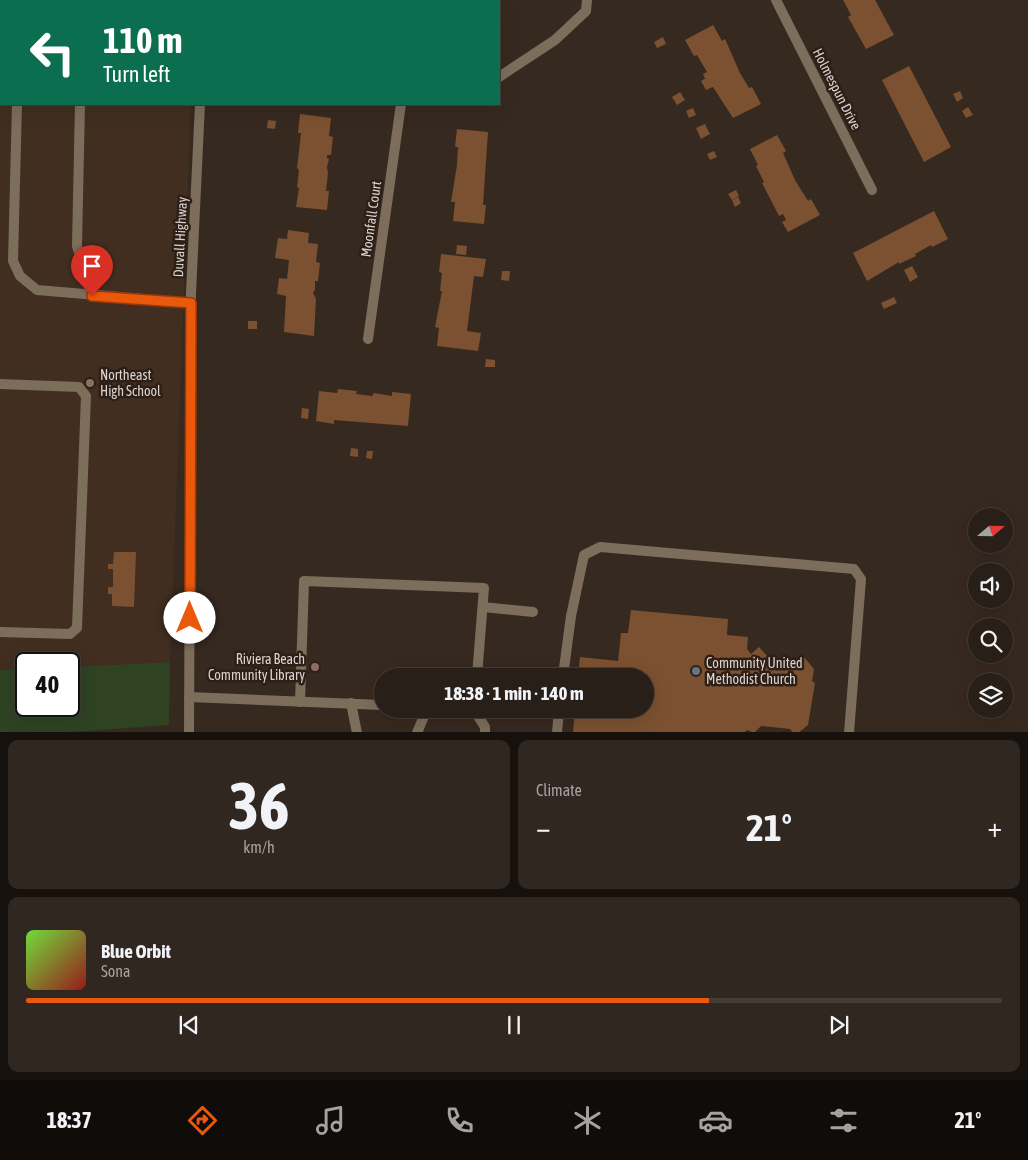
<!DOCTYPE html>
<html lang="en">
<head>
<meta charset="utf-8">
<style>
  :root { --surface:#281f18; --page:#302721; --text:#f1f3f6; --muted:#a5a2a2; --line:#443d37; --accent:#ea580c }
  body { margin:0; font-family:"Asap Condensed",sans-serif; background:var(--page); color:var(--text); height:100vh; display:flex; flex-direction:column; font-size:19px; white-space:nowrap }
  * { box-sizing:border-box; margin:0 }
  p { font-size:16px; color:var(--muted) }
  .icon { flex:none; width:28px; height:28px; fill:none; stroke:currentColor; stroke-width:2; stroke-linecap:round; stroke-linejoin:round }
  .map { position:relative; height:732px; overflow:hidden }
  .drawer { display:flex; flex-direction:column; gap:8px; padding:8px; background:#16110d; flex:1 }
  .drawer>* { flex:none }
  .hud { position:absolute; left:0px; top:0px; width:500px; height:105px; box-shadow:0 5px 20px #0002,0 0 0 1px var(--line); background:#0b6e4f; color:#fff; overflow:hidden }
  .needle { width:32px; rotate:70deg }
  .fabs { position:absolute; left:968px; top:508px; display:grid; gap:10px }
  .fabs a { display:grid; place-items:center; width:45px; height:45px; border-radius:50%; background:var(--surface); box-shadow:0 5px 20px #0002,0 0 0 1px var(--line); font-size:25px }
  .speed { position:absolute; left:15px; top:652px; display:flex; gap:10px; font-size:25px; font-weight:700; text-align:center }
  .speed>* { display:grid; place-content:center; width:65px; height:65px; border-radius:50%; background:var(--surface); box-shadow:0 5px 20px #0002,0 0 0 1px var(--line); line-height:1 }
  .speed .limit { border:2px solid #111; border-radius:8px; background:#fff; color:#111 }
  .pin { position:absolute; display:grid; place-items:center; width:42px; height:42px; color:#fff; margin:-51px -21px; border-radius:50% 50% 50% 0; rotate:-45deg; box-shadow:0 0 5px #0007 }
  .pin .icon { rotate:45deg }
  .me { position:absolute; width:55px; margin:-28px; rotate:0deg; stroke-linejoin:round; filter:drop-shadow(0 0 4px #0008) }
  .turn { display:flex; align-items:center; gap:18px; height:105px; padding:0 20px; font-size:22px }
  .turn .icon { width:65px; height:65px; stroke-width:2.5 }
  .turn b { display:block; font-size:35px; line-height:42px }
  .big { font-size:38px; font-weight:700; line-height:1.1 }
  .drawer .card { flex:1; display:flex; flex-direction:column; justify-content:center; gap:8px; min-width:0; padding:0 18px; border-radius:10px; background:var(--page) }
  .drawer .dial { align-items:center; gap:0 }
  .dial b { font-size:65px; line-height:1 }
  .song { display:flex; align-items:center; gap:15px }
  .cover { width:60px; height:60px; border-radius:8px; background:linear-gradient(135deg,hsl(100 70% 55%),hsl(0 70% 35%)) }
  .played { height:5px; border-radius:2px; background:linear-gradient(90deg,var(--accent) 70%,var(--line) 70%) }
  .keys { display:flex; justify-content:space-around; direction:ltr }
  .heat { display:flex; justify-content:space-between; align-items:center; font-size:28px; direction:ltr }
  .drawer .tiles { flex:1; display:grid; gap:8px; grid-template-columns:1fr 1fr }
  .card:last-child { grid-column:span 2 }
  .trip { position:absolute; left:374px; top:668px; width:280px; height:50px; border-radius:25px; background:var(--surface); box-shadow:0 5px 20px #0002,0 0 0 1px var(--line); font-weight:700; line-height:50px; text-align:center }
  .menu { display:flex; height:80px; justify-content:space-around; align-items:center; background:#100c0a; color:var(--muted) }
  .menu .icon { width:35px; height:35px }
  .menu .current { color:var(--accent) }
  .menu b { font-size:22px; color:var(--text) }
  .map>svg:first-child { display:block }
  .built { fill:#412e21 }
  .green { fill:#2f4323 }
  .building { fill:#7c5131 }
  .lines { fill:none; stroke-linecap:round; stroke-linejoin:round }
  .service { stroke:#7c6e5b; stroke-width:10 }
  .minor { stroke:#7c6e5b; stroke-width:10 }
  .tertiary { stroke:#7c6e5b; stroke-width:10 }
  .route-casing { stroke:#983908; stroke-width:12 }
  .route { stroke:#ea580c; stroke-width:9 }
  .education-dot { fill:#8d6e63; stroke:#2c1f17; stroke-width:2 }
  .worship-dot { fill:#6b7280; stroke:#2c1f17; stroke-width:2 }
  .labels { text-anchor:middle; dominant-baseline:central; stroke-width:5; stroke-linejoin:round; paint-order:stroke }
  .street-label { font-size:14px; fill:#dcd3cd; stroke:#2c1f17 }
  .poi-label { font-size:14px; fill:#dcd3cd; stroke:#2c1f17; text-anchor:start }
</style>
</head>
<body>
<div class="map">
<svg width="1028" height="733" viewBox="0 0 1028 733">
  <rect width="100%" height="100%" fill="#362920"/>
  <polygon class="built" points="0,0 195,0 1,1 1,104 191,104 170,662 69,667 69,664 26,664 26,669 0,670"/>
  <polygon class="green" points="170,662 169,725 72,732 0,732 0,670 26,669 26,706 69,706 69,667"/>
  <g class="building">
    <polygon points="843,0 875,0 894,35 866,49 848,17 851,15"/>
    <polygon points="713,25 722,41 725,39 740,73 749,88 752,87 761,104 733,118 713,87 706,90 701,81 705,79 703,74 707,72 697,55 694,56 685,40"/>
    <polygon points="663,37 666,44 657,48 654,42"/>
    <polygon points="909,66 951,147 924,162 882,80"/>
    <polygon points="960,91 963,98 957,102 953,94"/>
    <polygon points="680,92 685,100 677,105 672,97"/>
    <polygon points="968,107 973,115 966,118 962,111"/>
    <polygon points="693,108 696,115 689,118 686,111"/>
    <polygon points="300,114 331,118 329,136 333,137 331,155 327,155 327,158 329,159 327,167 328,173 326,191 329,191 327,210 296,207 299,188 297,187 299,170 297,168 301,133 298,133"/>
    <polygon points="268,120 276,121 275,129 267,128"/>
    <polygon points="705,124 710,134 701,139 696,128"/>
    <polygon points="457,129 488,132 483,205 486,205 484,224 453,221 455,202 451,202 457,165 458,147 455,147"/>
    <polygon points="777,135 786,151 783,153 795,180 808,201 811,199 820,215 788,232 782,222 786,220 783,214 779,216 762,183 764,182 756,166 758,165 750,149"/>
    <polygon points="714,151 717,157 710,160 707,154"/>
    <polygon points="736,190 739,196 732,200 728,194"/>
    <polygon points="738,197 741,203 735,207 732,200"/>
    <polygon points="934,211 948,239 932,247 931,245 915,254 916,256 899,264 899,262 867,281 853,253"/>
    <polygon points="288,230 309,233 308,243 318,244 316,262 320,263 318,281 315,281 315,290 313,293 316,299 314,336 284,332 286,296 277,294 279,278 287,279 289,260 275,258 278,238 287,239"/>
    <polygon points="457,245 467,246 466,255 456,254"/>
    <polygon points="441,254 486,259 483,277 474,276 467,331 481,333 478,351 437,346 439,328 435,327 442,291 440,291 442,273 439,272"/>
    <polygon points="912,266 918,277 910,282 904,270"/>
    <polygon points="502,271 510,271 509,281 501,280"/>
    <polygon points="894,297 897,303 884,309 881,303"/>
    <rect x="248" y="321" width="9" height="8"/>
    <polygon points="486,359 495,360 495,367 485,367"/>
    <polygon points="338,389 357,391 356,394 372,396 374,393 392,396 392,392 411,394 408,426 334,420 334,424 316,421 319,391 337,393"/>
    <polygon points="302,408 309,409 308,419 301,418"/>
    <polygon points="351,448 358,449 358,457 350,456"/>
    <polygon points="367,451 373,451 372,459 366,458"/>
    <polygon points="114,552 136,552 134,607 112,606 112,594 108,594 108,587 113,587 113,569 108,569 108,564 113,564"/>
    <polygon points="631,610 728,619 727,635 748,637 747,649 751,654 759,647 769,658 797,661 803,656 814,669 812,681 815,683 808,725 798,733 793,733 790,729 761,726 754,733 747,730 744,733 573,733 575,709 645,709 645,676 578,676 580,657 618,661 621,633 628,633"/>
  </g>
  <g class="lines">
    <g class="service">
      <polyline points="19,1 19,0"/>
      <polyline points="83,1 83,0"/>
      <polyline points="17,104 13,261 20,276 37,290 191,303"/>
      <polyline points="80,104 77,246 92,296"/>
      <polyline points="368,339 401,104"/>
      <polyline points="0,384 79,387 86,396 77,628 70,634 0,632"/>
      <polyline points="483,607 533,612"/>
      <polyline points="563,676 571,616 584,555 600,547 854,569 861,579 849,733"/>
      <polyline points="189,697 382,705"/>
      <polyline points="300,702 304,581 484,588 477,676"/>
      <polyline points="351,703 357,733"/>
      <polyline points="449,709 474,710 485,727 485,733"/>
      <polyline points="417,733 427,709"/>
      <polyline points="557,733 559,709"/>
    </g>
    <g class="minor">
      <polyline points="776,0 872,190"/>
      <polyline points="499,77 555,40 586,11 587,0"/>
    </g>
    <g class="tertiary">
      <polyline points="204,1 204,0"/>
      <polyline points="189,733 191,293 200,104"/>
    </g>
  </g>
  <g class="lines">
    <g class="route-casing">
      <polyline id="route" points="92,296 191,303 190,618"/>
    </g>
    <use href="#route" class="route"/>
  </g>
  <g class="education-dot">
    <circle cx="90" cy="383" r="5"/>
    <circle cx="315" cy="667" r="5"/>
  </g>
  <circle class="worship-dot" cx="696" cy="671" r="5"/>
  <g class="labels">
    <g class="street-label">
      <text transform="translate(837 89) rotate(63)">Holmespun Drive</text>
      <text transform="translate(371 219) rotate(-82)">Moonfall Court</text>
      <text transform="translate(180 237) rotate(-87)">Duvall Highway</text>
    </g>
    <g class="poi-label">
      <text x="100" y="375">Northeast<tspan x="100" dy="16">High School</tspan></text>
      <text x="305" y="659" text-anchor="end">Riviera Beach<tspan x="305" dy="16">Community Library</tspan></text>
      <text x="706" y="663">Community United<tspan x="706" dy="16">Methodist Church</tspan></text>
    </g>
  </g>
</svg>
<div class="fabs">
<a><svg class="needle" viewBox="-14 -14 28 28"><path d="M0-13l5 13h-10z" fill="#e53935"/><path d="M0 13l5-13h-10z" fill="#a5a2a2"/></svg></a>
<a><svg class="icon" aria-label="sound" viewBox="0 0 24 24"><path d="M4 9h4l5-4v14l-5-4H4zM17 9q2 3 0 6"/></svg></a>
<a><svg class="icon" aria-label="search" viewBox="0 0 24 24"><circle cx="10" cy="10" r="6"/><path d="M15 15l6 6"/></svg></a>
<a><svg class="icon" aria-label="layers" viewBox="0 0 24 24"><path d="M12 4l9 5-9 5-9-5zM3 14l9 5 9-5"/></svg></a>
</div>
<div class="speed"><div class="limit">40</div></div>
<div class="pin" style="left:92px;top:296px;background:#d93025"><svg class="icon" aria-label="arrive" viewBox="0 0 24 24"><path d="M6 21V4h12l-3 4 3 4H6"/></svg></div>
<svg class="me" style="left:190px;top:618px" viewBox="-20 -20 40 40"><circle r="19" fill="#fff"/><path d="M0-13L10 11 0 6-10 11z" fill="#ea580c"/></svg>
<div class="trip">18:38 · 1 min · 140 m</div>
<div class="hud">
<div class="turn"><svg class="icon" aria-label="left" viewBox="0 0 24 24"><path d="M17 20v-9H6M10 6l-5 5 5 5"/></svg><div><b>110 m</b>Turn left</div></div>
</div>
</div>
<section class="drawer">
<div class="tiles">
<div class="card dial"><b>36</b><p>km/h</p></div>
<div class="card"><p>Climate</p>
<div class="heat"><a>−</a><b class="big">21°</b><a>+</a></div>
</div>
<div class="card">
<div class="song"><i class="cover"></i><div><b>Blue Orbit</b><p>Sona</p></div></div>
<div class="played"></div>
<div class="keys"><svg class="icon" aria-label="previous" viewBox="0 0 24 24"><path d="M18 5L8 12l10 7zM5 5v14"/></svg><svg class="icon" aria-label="pause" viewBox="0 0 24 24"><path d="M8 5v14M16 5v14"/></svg><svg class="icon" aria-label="next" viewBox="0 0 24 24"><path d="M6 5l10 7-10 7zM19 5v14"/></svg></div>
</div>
</div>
</section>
<nav class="menu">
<b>18:37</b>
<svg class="icon current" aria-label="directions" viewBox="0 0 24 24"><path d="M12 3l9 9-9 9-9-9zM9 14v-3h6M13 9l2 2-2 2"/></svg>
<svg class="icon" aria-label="music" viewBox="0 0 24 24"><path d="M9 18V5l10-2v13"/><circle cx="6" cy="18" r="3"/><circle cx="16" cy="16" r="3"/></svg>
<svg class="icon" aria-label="phone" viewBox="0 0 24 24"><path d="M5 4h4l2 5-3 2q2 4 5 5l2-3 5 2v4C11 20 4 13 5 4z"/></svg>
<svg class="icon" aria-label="climate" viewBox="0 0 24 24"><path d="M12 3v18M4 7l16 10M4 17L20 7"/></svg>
<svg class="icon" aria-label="car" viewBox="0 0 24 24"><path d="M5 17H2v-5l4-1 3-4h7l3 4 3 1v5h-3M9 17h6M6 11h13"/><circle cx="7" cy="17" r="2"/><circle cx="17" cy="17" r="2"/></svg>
<svg class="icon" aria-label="filters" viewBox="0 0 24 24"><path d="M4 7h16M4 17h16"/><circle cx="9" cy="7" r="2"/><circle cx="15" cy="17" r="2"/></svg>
<b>21°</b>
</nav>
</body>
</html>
